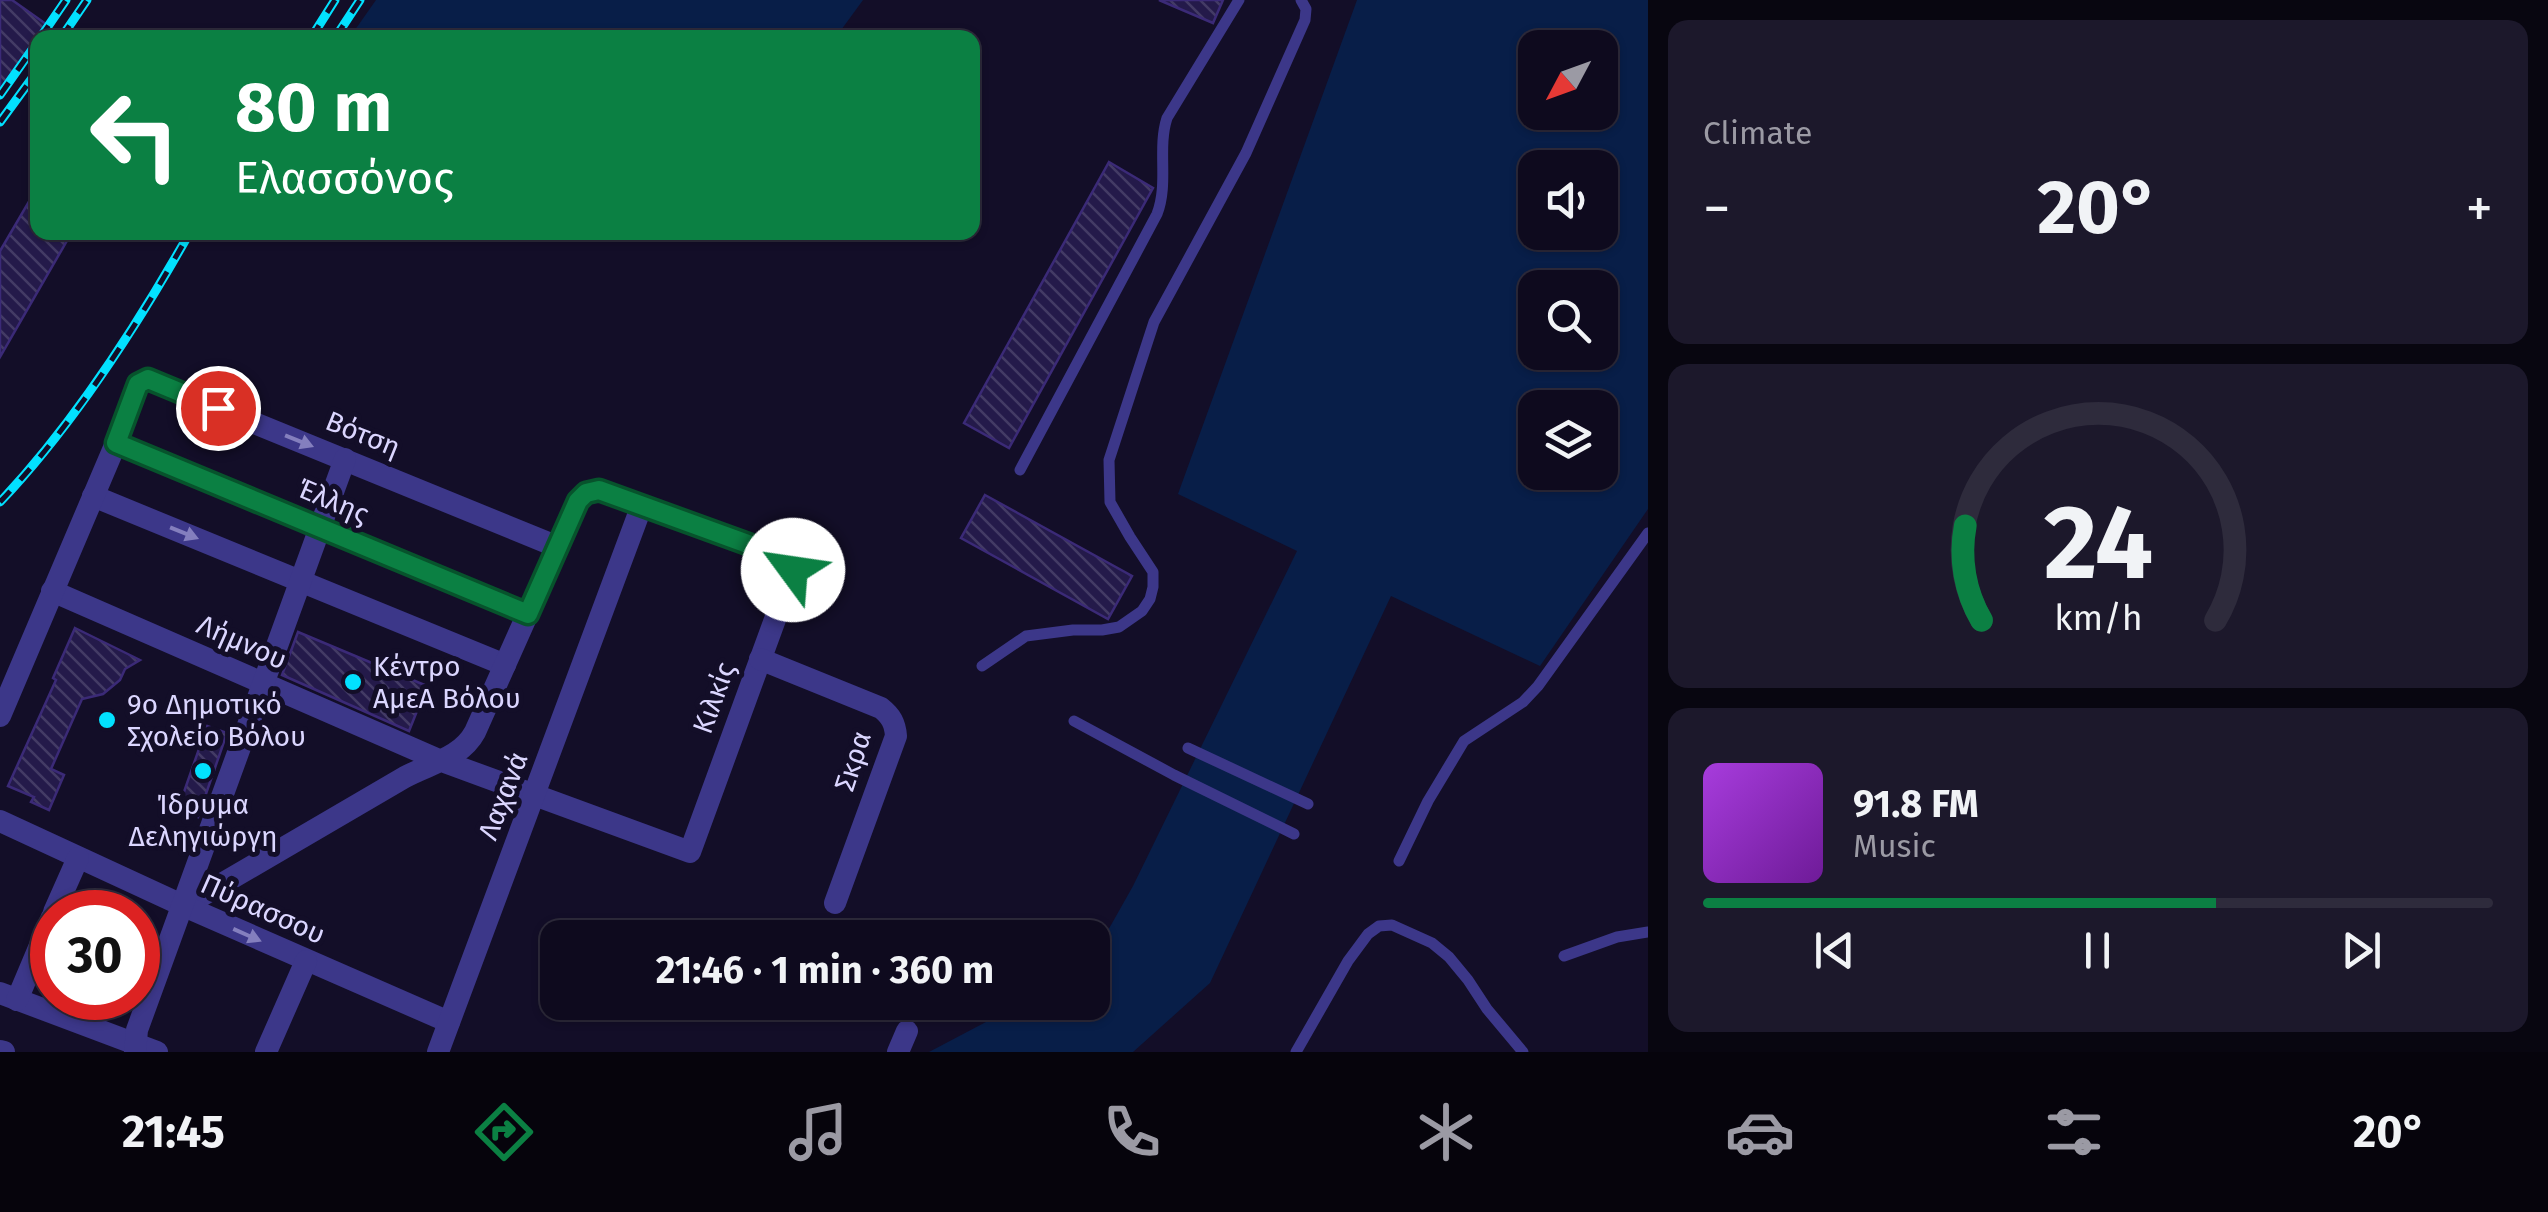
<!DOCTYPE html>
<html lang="en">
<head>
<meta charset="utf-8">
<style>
  :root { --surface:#0e0a1e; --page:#1c182b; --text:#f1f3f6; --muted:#9b9aa4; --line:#2e2b3c; --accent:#0b8043 }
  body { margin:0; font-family:"Fira Sans",sans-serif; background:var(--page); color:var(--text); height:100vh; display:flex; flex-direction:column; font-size:38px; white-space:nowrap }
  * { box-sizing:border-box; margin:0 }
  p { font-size:32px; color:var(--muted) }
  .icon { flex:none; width:55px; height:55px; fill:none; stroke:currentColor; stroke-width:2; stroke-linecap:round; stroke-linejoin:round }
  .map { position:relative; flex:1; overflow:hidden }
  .details { display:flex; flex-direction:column; gap:20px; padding:20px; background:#080610; width:900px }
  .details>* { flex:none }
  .guide { position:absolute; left:30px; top:30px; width:950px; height:210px; border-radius:20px; box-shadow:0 2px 8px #0004,0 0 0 2px var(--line); background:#0b8043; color:#fff; overflow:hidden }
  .needle { width:65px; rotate:229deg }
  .tools { position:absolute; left:1518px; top:30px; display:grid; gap:20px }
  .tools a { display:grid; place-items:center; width:100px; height:100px; border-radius:20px; background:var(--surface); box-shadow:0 2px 8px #0004,0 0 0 2px var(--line); font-size:50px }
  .speed { position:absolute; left:30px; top:890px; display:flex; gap:20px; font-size:50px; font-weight:700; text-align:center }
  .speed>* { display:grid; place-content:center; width:130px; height:130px; border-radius:50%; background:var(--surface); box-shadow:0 2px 8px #0004,0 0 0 2px var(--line); line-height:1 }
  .speed .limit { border:15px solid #d22; background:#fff; color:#111 }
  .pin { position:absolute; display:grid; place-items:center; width:85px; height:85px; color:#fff; margin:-42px; border:5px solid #fff; border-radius:50%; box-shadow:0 2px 10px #0007 }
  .me { position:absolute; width:110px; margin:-55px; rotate:301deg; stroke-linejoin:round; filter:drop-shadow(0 0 8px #0008) }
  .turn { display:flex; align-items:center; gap:35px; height:210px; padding:0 40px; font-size:45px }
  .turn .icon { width:130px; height:130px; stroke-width:2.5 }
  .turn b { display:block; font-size:70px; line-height:85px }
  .big { font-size:75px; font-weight:700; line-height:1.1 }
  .details .tile { flex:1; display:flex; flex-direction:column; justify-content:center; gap:15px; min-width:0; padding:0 35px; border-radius:20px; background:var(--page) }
  .details .dial { align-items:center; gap:0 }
  .dial svg { height:260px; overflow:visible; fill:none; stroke:var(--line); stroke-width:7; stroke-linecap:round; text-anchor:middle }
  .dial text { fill:var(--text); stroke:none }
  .song { display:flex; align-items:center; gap:30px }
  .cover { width:120px; height:120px; border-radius:15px; background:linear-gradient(135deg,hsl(280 70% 55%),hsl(280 70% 35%)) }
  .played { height:10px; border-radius:5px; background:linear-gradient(90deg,var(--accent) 65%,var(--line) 65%) }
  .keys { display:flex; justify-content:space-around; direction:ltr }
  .heat { display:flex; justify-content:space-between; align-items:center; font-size:55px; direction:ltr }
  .trip { position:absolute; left:540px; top:920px; width:570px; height:100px; border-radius:20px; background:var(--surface); box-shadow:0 2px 8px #0004,0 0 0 2px var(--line); font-weight:700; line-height:100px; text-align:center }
  .tab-bar { display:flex; height:160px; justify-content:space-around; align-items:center; background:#06040c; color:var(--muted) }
  .tab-bar .icon { width:70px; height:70px }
  .tab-bar .on { color:var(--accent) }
  .tab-bar b { font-size:45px; color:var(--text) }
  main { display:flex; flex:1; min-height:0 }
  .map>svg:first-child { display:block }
  .water { fill:#081e48; fill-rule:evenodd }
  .building { fill:url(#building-back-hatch); stroke:#3b2a77; stroke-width:2.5 }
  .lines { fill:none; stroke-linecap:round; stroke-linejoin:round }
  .lane { stroke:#3c3789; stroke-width:11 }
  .street { stroke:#3c3789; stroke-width:22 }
  .rail-casing { stroke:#02e1ff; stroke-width:9 }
  .rail { stroke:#130e28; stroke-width:5; stroke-dasharray:15; stroke-linecap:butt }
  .oneway { fill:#847fbe }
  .route-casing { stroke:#07532c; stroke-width:25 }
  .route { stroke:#0b8043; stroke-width:18 }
  .poi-dot { fill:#02e1ff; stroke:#130e28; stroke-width:4 }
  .labels { text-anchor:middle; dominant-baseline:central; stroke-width:10; stroke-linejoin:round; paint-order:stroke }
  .street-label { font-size:28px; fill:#dbd6ff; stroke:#130e28 }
  .poi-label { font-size:28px; fill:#dbd6ff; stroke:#130e28; text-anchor:start }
</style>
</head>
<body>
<main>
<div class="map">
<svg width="1648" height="1052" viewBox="0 0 1648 1052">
  <defs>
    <pattern id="building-back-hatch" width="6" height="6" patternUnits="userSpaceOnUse" patternTransform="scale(2.5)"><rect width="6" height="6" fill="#241a4a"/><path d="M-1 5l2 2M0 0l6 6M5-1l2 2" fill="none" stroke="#433b65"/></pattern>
  </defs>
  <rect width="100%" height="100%" fill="#130e28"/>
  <g class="water">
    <polygon points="376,0 863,0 836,37 350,37"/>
    <path d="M 1357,0 L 1648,0 L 1648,509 L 1540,666 L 1391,596 L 1210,983 L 1133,1052 L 929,1052 L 1022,1003 L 1092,1002 L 1093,957 L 1133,886 L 1297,551 L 1178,494 ZM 1535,48 L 1600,48 L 1600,112 L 1535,112 ZM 1535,168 L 1600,168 L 1600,232 L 1535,232 ZM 1535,288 L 1600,288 L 1600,352 L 1535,352 ZM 1535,408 L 1600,408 L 1600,472 L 1535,472 Z"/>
  </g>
  <g class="building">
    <polygon points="0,0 12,0 46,24 0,90"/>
    <polygon points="1159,0 1223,0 1213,23"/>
    <polygon points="1109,162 1153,188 1009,448 964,423"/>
    <polygon points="38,186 38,232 72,232 0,357 0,251"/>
    <polygon points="985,495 1132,576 1108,619 961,538"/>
    <polygon points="75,628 140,660 125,669 120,680 103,694 82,699 51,769 64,775 49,810 31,802 34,797 8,786 56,680 53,678"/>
    <polygon points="298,632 427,686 409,731 282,675"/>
    <polygon points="207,726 227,733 198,817 178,809"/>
  </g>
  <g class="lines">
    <g class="lane">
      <path d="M 1020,470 L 1157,214 C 1169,183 1157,149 1167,118 L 1239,0"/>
      <polyline points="982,666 1026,636 1073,630 1102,630 1119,627 1142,611 1150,599 1153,587 1153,572 1130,537 1110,502 1109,460 1154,322 1246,153 1305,20 1306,9 1301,0"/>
      <polyline points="1074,721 1174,775 1294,834"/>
      <polyline points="1188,748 1308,804"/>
      <polyline points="1399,861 1428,801 1464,741 1523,702 1538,686 1648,533"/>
      <polyline points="1564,956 1617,937 1648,932"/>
      <polyline points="1296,1052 1348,961 1368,934 1379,926 1392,925 1432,943 1449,957 1468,980 1487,1009 1523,1052"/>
    </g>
    <g class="street">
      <polyline points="116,443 528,614"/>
      <polyline points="93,496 505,665"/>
      <path d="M 52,591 L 439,760 L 690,852 L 792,573 L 792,564 L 781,556 L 599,490 L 586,493 L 578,501 L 475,732 C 461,758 431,763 405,777 L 184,906"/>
      <path d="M 760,659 L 881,708 C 891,716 895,723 896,736 L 835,903"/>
      <polyline points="0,716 116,443 138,384 144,380 154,382 558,547"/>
      <polyline points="0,821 184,906 449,1022"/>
      <polyline points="54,912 78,858"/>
      <polyline points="0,993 157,1052"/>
      <polyline points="17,1000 52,917"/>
      <polyline points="0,1051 4,1052"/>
      <polyline points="135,1052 137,1030 345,459"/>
      <polyline points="266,1052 306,961"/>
      <polyline points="438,1052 642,505"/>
      <polyline points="898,1052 907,1031"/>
    </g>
    <g class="rail-casing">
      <g id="rail">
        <polyline points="40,38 66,0"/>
        <polyline points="61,38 87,0"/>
        <polyline points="311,38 335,0"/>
        <polyline points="335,38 360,0"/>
        <polyline points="0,95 38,41"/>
        <polyline points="0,122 38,70"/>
        <path d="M 0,502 C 74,424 137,326 190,232"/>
      </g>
    </g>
    <use href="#rail" class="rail"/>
  </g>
  <defs><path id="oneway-solid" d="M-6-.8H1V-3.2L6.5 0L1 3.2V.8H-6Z" transform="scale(2.5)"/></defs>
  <g class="oneway">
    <use href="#oneway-solid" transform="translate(299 441) rotate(22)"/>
    <use href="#oneway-solid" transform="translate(184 533) rotate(22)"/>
    <use href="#oneway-solid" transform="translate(247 935) rotate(24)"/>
  </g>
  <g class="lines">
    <g class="route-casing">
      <polyline id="route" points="218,408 148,379 138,384 116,443 528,614 578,501 586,493 599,490 781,556 790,561 793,570"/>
    </g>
    <use href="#route" class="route"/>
  </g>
  <g class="poi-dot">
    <circle cx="353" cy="682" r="10"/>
    <circle cx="107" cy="720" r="10"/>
    <circle cx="203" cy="771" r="10"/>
  </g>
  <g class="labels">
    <g class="street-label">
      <text transform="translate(363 434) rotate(22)">Βότση</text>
      <text transform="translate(333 501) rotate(23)">Έλλης</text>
      <text transform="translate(242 642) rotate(24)">Λήμνου</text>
      <text transform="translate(714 698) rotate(-70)">Κιλκίς</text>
      <text transform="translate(853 761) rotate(-72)">Σκρα</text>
      <text transform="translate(503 796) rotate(-69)">Λαχανά</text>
      <text transform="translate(263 909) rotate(24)">Πύρασσου</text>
    </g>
    <g class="poi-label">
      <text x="373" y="666">Κέντρο<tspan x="373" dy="32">ΑμεΑ Βόλου</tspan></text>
      <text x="127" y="704">9ο Δημοτικό<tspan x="127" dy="32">Σχολείο Βόλου</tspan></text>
      <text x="203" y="804" text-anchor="middle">Ίδρυμα<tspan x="203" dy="32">Δεληγιώργη</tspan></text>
    </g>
  </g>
</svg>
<div class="tools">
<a><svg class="needle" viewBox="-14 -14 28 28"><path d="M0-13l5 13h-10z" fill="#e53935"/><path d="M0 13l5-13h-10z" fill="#9b9aa4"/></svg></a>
<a><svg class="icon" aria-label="sound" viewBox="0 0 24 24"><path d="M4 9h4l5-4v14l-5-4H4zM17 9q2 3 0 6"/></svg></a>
<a><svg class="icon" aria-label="search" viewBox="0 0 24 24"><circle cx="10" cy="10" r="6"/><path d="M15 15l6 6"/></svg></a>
<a><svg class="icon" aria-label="layers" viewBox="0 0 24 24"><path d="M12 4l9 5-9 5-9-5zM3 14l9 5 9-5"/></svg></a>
</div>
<div class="speed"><div class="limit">30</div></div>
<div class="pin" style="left:218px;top:408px;background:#d93025"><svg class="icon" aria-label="arrive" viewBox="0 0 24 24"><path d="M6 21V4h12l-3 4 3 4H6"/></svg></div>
<svg class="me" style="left:793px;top:570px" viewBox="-20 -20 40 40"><circle r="19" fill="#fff"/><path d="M0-13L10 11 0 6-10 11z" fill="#0b8043"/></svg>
<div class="trip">21:46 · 1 min · 360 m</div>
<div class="guide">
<div class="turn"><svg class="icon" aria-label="left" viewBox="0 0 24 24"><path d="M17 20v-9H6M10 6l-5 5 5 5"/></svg><div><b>80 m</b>Ελασσόνος</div></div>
</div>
</div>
<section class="details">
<div class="tile"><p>Climate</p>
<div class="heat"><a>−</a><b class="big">20°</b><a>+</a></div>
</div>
<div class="tile dial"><svg viewBox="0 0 100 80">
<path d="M14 69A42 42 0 1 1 86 69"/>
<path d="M14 69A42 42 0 0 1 9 40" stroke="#0b8043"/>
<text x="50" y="56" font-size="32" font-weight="700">24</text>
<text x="50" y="72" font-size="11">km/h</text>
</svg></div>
<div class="tile">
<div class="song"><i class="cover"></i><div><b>91.8 FM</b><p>Music</p></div></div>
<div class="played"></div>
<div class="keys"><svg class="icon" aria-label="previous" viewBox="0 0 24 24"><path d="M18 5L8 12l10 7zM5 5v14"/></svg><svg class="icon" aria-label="pause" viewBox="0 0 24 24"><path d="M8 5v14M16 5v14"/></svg><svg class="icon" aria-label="next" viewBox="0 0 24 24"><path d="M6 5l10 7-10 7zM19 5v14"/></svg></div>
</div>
</section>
</main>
<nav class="tab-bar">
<b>21:45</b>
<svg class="icon on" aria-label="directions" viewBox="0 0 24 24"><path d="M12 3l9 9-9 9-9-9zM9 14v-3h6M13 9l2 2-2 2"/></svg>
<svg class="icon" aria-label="music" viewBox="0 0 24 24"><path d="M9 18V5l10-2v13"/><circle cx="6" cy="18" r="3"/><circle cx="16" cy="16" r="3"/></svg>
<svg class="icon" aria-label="phone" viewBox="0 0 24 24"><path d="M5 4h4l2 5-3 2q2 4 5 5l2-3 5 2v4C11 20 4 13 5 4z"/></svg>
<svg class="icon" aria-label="climate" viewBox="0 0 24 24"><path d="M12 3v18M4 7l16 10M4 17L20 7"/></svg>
<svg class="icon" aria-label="car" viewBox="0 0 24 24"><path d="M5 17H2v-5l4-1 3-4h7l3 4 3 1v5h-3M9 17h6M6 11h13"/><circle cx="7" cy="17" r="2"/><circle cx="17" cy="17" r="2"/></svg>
<svg class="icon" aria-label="filters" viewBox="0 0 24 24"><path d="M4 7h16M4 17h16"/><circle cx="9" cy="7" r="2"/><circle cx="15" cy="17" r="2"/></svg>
<b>20°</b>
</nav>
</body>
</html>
